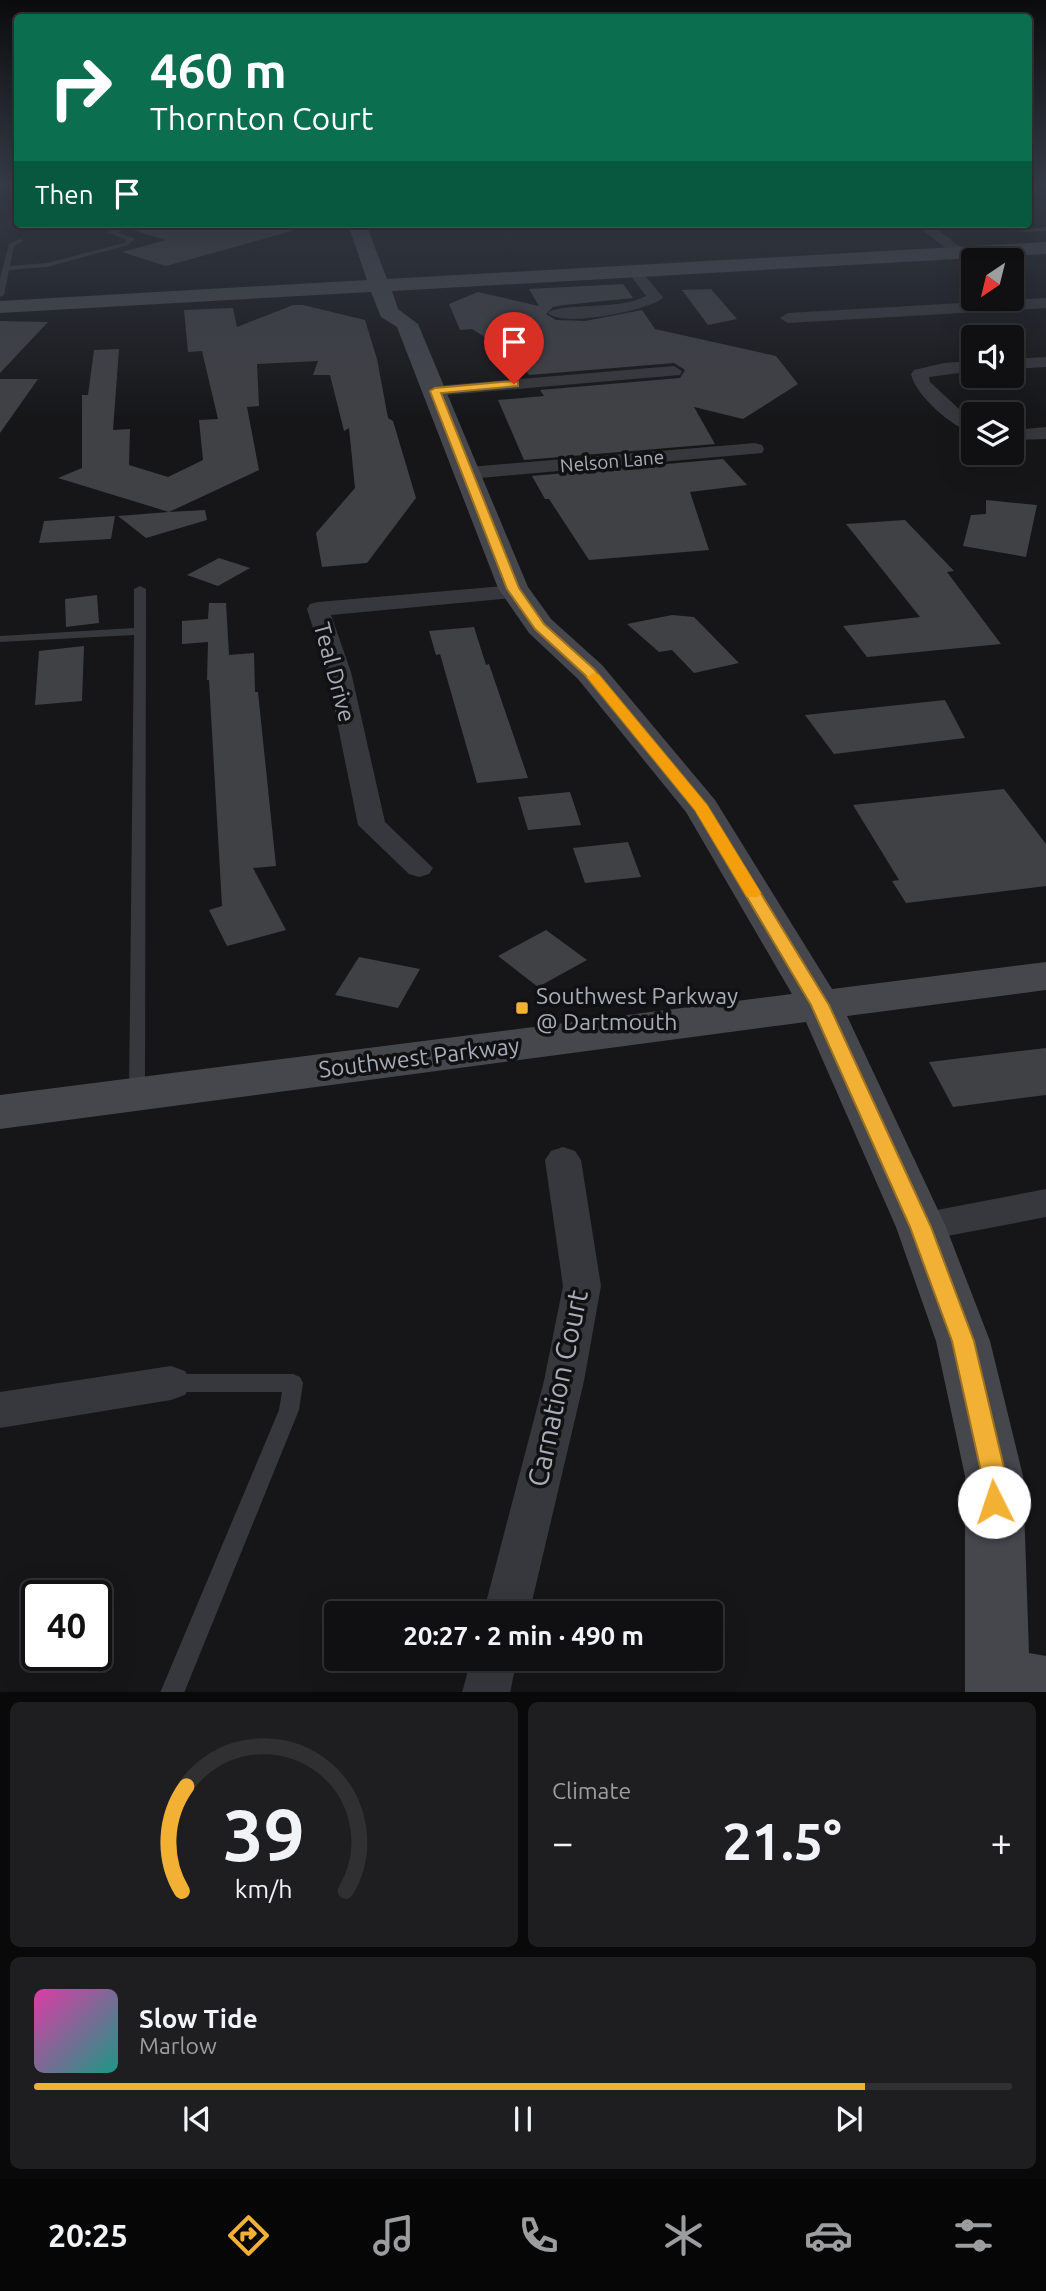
<!DOCTYPE html>
<html lang="en">
<head>
<meta charset="utf-8">
<style>
  :root { --surface:#101012; --page:#1e1e20; --text:#f1f3f6; --muted:#9c9d9f; --line:#303032; --accent:#f2b134 }
  body { margin:0; font-family:Ubuntu,sans-serif; background:var(--page); color:var(--text); height:100vh; display:flex; flex-direction:column; font-size:26px; white-space:nowrap }
  * { box-sizing:border-box; margin:0 }
  p { font-size:23px; color:var(--muted) }
  .icon { flex:none; width:38px; height:38px; fill:none; stroke:currentColor; stroke-width:2; stroke-linecap:round; stroke-linejoin:round }
  .map { position:relative; height:1692px; overflow:hidden }
  .details { display:flex; flex-direction:column; gap:10px; padding:10px; background:#09090a; flex:1 }
  .details>* { flex:none }
  .guide { position:absolute; left:14px; top:14px; width:1018px; height:214px; border-radius:7px; box-shadow:0 7px 28px #0002,0 0 0 2px var(--line); background:#0b6e4f; color:#fff; overflow:hidden }
  .needle { width:46px; rotate:215deg }
  .tools { position:absolute; left:961px; top:248px; display:grid; gap:14px }
  .tools a { display:grid; place-items:center; width:63px; height:63px; border-radius:7px; background:var(--surface); box-shadow:0 7px 28px #0002,0 0 0 2px var(--line); font-size:35px }
  .speed { position:absolute; left:21px; top:1580px; display:flex; gap:14px; font-size:35px; font-weight:700; text-align:center }
  .speed>* { display:grid; place-content:center; width:91px; height:91px; border-radius:50%; background:var(--surface); box-shadow:0 7px 28px #0002,0 0 0 2px var(--line); line-height:1 }
  .speed .limit { border:4px solid #111; border-radius:10px; background:#fff; color:#111 }
  .pin { position:absolute; display:grid; place-items:center; width:60px; height:60px; color:#fff; margin:-72px -30px; border-radius:50% 50% 50% 0; rotate:-45deg; box-shadow:0 0 7px #0007 }
  .pin .icon { rotate:45deg }
  .me { position:absolute; width:77px; margin:-38px; rotate:356deg; stroke-linejoin:round; filter:drop-shadow(0 0 5px #0008) }
  .turn { display:flex; align-items:center; gap:24px; height:147px; padding:0 21px; font-size:32px }
  .turn .icon { width:91px; height:91px; stroke-width:2.5 }
  .turn b { display:block; font-size:49px; line-height:60px }
  .then { display:flex; align-items:center; height:66px; padding:0 21px; background:#0003; gap:14px; font-size:26px }
  .big { font-size:52px; font-weight:600; line-height:1.1 }
  .details .widget { flex:1; display:flex; flex-direction:column; justify-content:center; gap:10px; min-width:0; padding:0 24px; border-radius:10px; background:var(--page) }
  .details .dial { align-items:center; gap:0 }
  .dial svg { height:182px; overflow:visible; fill:none; stroke:var(--line); stroke-width:7; stroke-linecap:round; text-anchor:middle }
  .dial text { fill:var(--text); stroke:none }
  .song { display:flex; align-items:center; gap:21px }
  .cover { width:84px; height:84px; border-radius:10px; background:linear-gradient(135deg,hsl(320 70% 55%),hsl(170 70% 35%)) }
  .played { height:7px; border-radius:4px; background:linear-gradient(90deg,var(--accent) 85%,var(--line) 85%) }
  .keys { display:flex; justify-content:space-around; direction:ltr }
  .heat { display:flex; justify-content:space-between; align-items:center; font-size:38px; direction:ltr }
  .details .tiles { flex:1; display:grid; gap:10px; grid-template-columns:1fr 1fr }
  .widget:last-child { grid-column:span 2 }
  .trip { position:absolute; left:324px; top:1601px; width:399px; height:70px; border-radius:7px; background:var(--surface); box-shadow:0 7px 28px #0002,0 0 0 2px var(--line); font-weight:600; line-height:70px; text-align:center }
  .dock { display:flex; height:112px; justify-content:space-around; align-items:center; background:#060607; color:var(--muted) }
  .dock .icon { width:49px; height:49px }
  .dock .active { color:var(--accent) }
  .dock b { font-size:32px; color:var(--text) }
  .map>svg:first-child { display:block }
  .building { fill:#404145 }
  .lines { fill:none; stroke-linecap:round; stroke-linejoin:round }
  .lane { fill:#37383d; fill-rule:evenodd }
  .street { fill:#37383d; fill-rule:evenodd }
  .secondary { fill:#45474d; fill-rule:evenodd }
  .route { fill:#f2b134; stroke:#9d7322; stroke-width:2 }
  .slow { fill:#f59e0b }
  .poi-dot { fill:#f2b134; stroke:#111113; stroke-width:2.5 }
  .labels { text-anchor:middle; dominant-baseline:central; stroke-width:7; stroke-linejoin:round; paint-order:stroke }
  .far-street-label { font-size:19px; fill:#a8adb8; stroke:#111113 }
  .street-label { font-size:23px; fill:#a8adb8; stroke:#111113 }
  .poi-label { font-size:23px; fill:#a8adb8; stroke:#111113; text-anchor:start }
  .near-street-label { font-size:28px; fill:#a8adb8; stroke:#111113 }
</style>
</head>
<body>
<div class="map">
<svg width="1046" height="1693" viewBox="0 0 1046 1693">
  <rect width="100%" height="100%" fill="#161618"/>
  <g class="building">
    <polygon points="149,224 291,224 292,231 166,266 122,252 166,240 133,230"/>
    <polygon points="623,284 633,298 564,305 553,307 546,314 556,320 585,321 642,310 655,329 776,356 798,384 743,419 694,407 715,444 524,460 498,400 544,396 540,390 680,378 685,370 674,363 529,375 504,341 494,343 472,329 460,330 449,304 478,292 539,306 529,289"/>
    <polygon points="711,289 737,319 708,325 682,290"/>
    <polygon points="293,305 303,305 365,320 377,359 388,418 393,421 416,498 367,563 322,567 316,533 355,488 349,428 344,431 330,375 313,375 318,361 257,364 259,406 247,407 259,470 169,512 205,510 207,520 146,538 118,516 169,512 58,478 82,468 82,395 88,395 94,350 119,349 113,430 130,429 129,465 168,477 203,460 199,420 218,419 202,351 188,352 184,310 233,308 237,327"/>
    <polygon points="0,321 48,322 0,373"/>
    <polygon points="0,379 38,379 0,433"/>
    <polygon points="723,459 747,485 690,492 709,550 589,560 549,499 545,499 532,476"/>
    <polygon points="986,500 1037,505 1026,557 963,546 971,515 986,514"/>
    <polygon points="115,516 111,539 39,543 44,521"/>
    <polygon points="905,520 954,571 947,572 1001,644 867,657 843,626 920,617 846,524"/>
    <polygon points="219,558 250,568 218,586 187,575"/>
    <polygon points="97,595 99,623 66,627 65,599"/>
    <polygon points="209,603 226,603 229,655 254,653 255,692 258,692 276,866 253,868 286,930 227,946 209,910 222,906 209,680 207,680 208,642 182,644 182,621 208,619"/>
    <polygon points="672,615 694,617 739,663 694,673 672,650 659,652 627,624"/>
    <polygon points="474,627 486,665 489,664 528,778 477,783 440,654 436,655 429,631"/>
    <polygon points="84,646 82,701 35,705 39,651"/>
    <polygon points="945,700 965,738 834,754 805,715"/>
    <polygon points="1004,789 1046,844 1046,886 906,903 892,881 899,880 853,805"/>
    <polygon points="570,792 581,825 528,830 518,797"/>
    <polygon points="628,842 641,877 585,883 573,848"/>
    <polygon points="546,930 587,960 538,987 498,956"/>
    <polygon points="359,957 420,969 398,1008 335,995"/>
    <polygon points="1046,1048 1046,1095 953,1107 929,1062"/>
  </g>
  <g class="lines">
    <g class="lane">
      <polygon points="133,224 144,224 117,232 134,238 134,240 128,245 47,267 9,270 4,295 0,297 0,278 9,244 20,239 23,241 14,246 10,266 47,263 124,243 127,240 106,232"/>
      <polygon points="1046,227 1046,231 1025,232 1022,230"/>
      <polygon points="140,586 146,589 145,1093 143,1097 131,1097 129,1093 134,635 0,642 0,636 134,628 134,589"/>
      <polygon points="172,1374 293,1374 300,1377 303,1383 299,1410 184,1693 160,1693 279,1410 282,1392 172,1392 165,1389 162,1383 165,1377"/>
    </g>
    <g class="street">
      <polygon points="915,224 931,224 968,253 966,256 956,256"/>
      <path d="M 634,267 L 639,268 L 660,294 L 663,297 L 660,300 C 642,311 563,328 548,313 C 560,302 620,311 646,296 L 627,271 Z"/>
      <polygon points="1046,298 1046,308 788,323 780,318 788,313"/>
      <polygon points="1046,357 1046,367 1012,369 1012,359"/>
      <path d="M 973,361 L 973,371 L 929,377 L 930,382 L 973,422 L 973,433 C 953,428 915,395 911,374 L 914,370 L 944,363 Z"/>
      <polygon points="674,366 682,371 680,375 435,396 426,391 435,386"/>
      <polygon points="1046,427 1046,439 1012,440 1012,430"/>
      <polygon points="755,443 762,445 764,449 762,453 469,479 459,473 469,467"/>
      <polygon points="516,585 524,587 527,592 524,597 331,615 351,672 385,822 433,868 429,874 419,877 409,874 358,825 327,672 307,609 310,604 318,602"/>
      <polygon points="563,1147 575,1151 581,1160 601,1286 584,1381 529,1614 483,1614 544,1381 563,1286 545,1160 551,1151"/>
      <polygon points="1046,1189 1046,1217 921,1241 908,1237 903,1227 908,1217 921,1213"/>
      <polygon points="171,1366 185,1371 191,1383 185,1395 171,1400 0,1428 0,1392"/>
      <polygon points="471,1659 517,1659 510,1693 462,1693"/>
    </g>
    <polygon class="secondary" points="348,224 366,224 387,279 1046,242 1046,254 392,291 398,309 418,324 528,587 551,619 602,665 715,800 832,989 1046,962 1046,990 847,1016 946,1227 990,1341 1023,1476 1029,1653 1046,1656 1046,1693 965,1693 965,1476 936,1341 896,1227 806,1022 0,1129 0,1095 792,994 686,812 578,679 529,633 498,588 397,327 381,317 371,292 0,313 0,301 367,280"/>
  </g>
  <linearGradient id="sky" x2="0" y2="1"><stop stop-color="#0c0c0d"/><stop offset="0.44" stop-color="#363c48"/><stop offset="1" stop-color="#363c48" stop-opacity="0"/></linearGradient>
  <rect width="1046" height="421" fill="url(#sky)"/>
  <polygon class="route" points="514,381 518,382 518,386 441,393 519,588 544,624 594,669 707,805 829,1005 931,1227 974,1341 1006,1476 1007,1502 1003,1509 994,1513 986,1509 982,1502 982,1476 952,1341 910,1227 811,1005 695,810 585,675 535,629 507,589 430,391 435,388"/>
  <polygon class="slow" points="594,673 599,675 707,805 761,893 758,897 747,897 695,810 587,677"/>
  <rect class="poi-dot" x="515" y="1001" width="14" height="14" rx="3.5"/>
  <g class="labels">
    <g class="far-street-label">
      <text transform="translate(612 461) rotate(-5)">Nelson Lane</text>
    </g>
    <g class="street-label">
      <text transform="translate(335 672) rotate(75)">Teal Drive</text>
      <text transform="translate(419 1057) rotate(-7)">Southwest Parkway</text>
    </g>
    <g class="poi-label">
      <text x="536" y="995">Southwest Parkway<tspan x="536" dy="26">@ Dartmouth</tspan></text>
    </g>
    <g class="near-street-label">
      <text transform="translate(557 1388) rotate(-78)">Carnation Court</text>
    </g>
  </g>
</svg>
<div class="tools">
<a><svg class="needle" viewBox="-14 -14 28 28"><path d="M0-13l5 13h-10z" fill="#e53935"/><path d="M0 13l5-13h-10z" fill="#9c9d9f"/></svg></a>
<a><svg class="icon" aria-label="sound" viewBox="0 0 24 24"><path d="M4 9h4l5-4v14l-5-4H4zM17 9q2 3 0 6"/></svg></a>
<a><svg class="icon" aria-label="layers" viewBox="0 0 24 24"><path d="M12 4l9 5-9 5-9-5zM3 14l9 5 9-5"/></svg></a>
</div>
<div class="speed"><div class="limit">40</div></div>
<div class="pin" style="left:514px;top:384px;background:#d93025"><svg class="icon" aria-label="arrive" viewBox="0 0 24 24"><path d="M6 21V4h12l-3 4 3 4H6"/></svg></div>
<svg class="me" style="left:994px;top:1502px" viewBox="-20 -20 40 40"><circle r="19" fill="#fff"/><path d="M0-13L10 11 0 6-10 11z" fill="#f2b134"/></svg>
<div class="trip">20:27 · 2 min · 490 m</div>
<div class="guide">
<div class="turn"><svg class="icon" aria-label="right" viewBox="0 0 24 24"><path d="M7 20v-9h11M14 6l5 5-5 5"/></svg><div><b>460 m</b>Thornton Court</div></div>
<div class="then">Then<svg class="icon" aria-label="arrive" viewBox="0 0 24 24"><path d="M6 21V4h12l-3 4 3 4H6"/></svg></div>
</div>
</div>
<section class="details">
<div class="tiles">
<div class="widget dial"><svg viewBox="0 0 100 80">
<path d="M14 69A42 42 0 1 1 86 69"/>
<path d="M14 69A42 42 0 0 1 16 23" stroke="#f2b134"/>
<text x="50" y="56" font-size="32" font-weight="700">39</text>
<text x="50" y="72" font-size="11">km/h</text>
</svg></div>
<div class="widget"><p>Climate</p>
<div class="heat"><a>−</a><b class="big">21.5°</b><a>+</a></div>
</div>
<div class="widget">
<div class="song"><i class="cover"></i><div><b>Slow Tide</b><p>Marlow</p></div></div>
<div class="played"></div>
<div class="keys"><svg class="icon" aria-label="previous" viewBox="0 0 24 24"><path d="M18 5L8 12l10 7zM5 5v14"/></svg><svg class="icon" aria-label="pause" viewBox="0 0 24 24"><path d="M8 5v14M16 5v14"/></svg><svg class="icon" aria-label="next" viewBox="0 0 24 24"><path d="M6 5l10 7-10 7zM19 5v14"/></svg></div>
</div>
</div>
</section>
<nav class="dock">
<b>20:25</b>
<svg class="icon active" aria-label="directions" viewBox="0 0 24 24"><path d="M12 3l9 9-9 9-9-9zM9 14v-3h6M13 9l2 2-2 2"/></svg>
<svg class="icon" aria-label="music" viewBox="0 0 24 24"><path d="M9 18V5l10-2v13"/><circle cx="6" cy="18" r="3"/><circle cx="16" cy="16" r="3"/></svg>
<svg class="icon" aria-label="phone" viewBox="0 0 24 24"><path d="M5 4h4l2 5-3 2q2 4 5 5l2-3 5 2v4C11 20 4 13 5 4z"/></svg>
<svg class="icon" aria-label="climate" viewBox="0 0 24 24"><path d="M12 3v18M4 7l16 10M4 17L20 7"/></svg>
<svg class="icon" aria-label="car" viewBox="0 0 24 24"><path d="M5 17H2v-5l4-1 3-4h7l3 4 3 1v5h-3M9 17h6M6 11h13"/><circle cx="7" cy="17" r="2"/><circle cx="17" cy="17" r="2"/></svg>
<svg class="icon" aria-label="filters" viewBox="0 0 24 24"><path d="M4 7h16M4 17h16"/><circle cx="9" cy="7" r="2"/><circle cx="15" cy="17" r="2"/></svg>
</nav>
</body>
</html>
